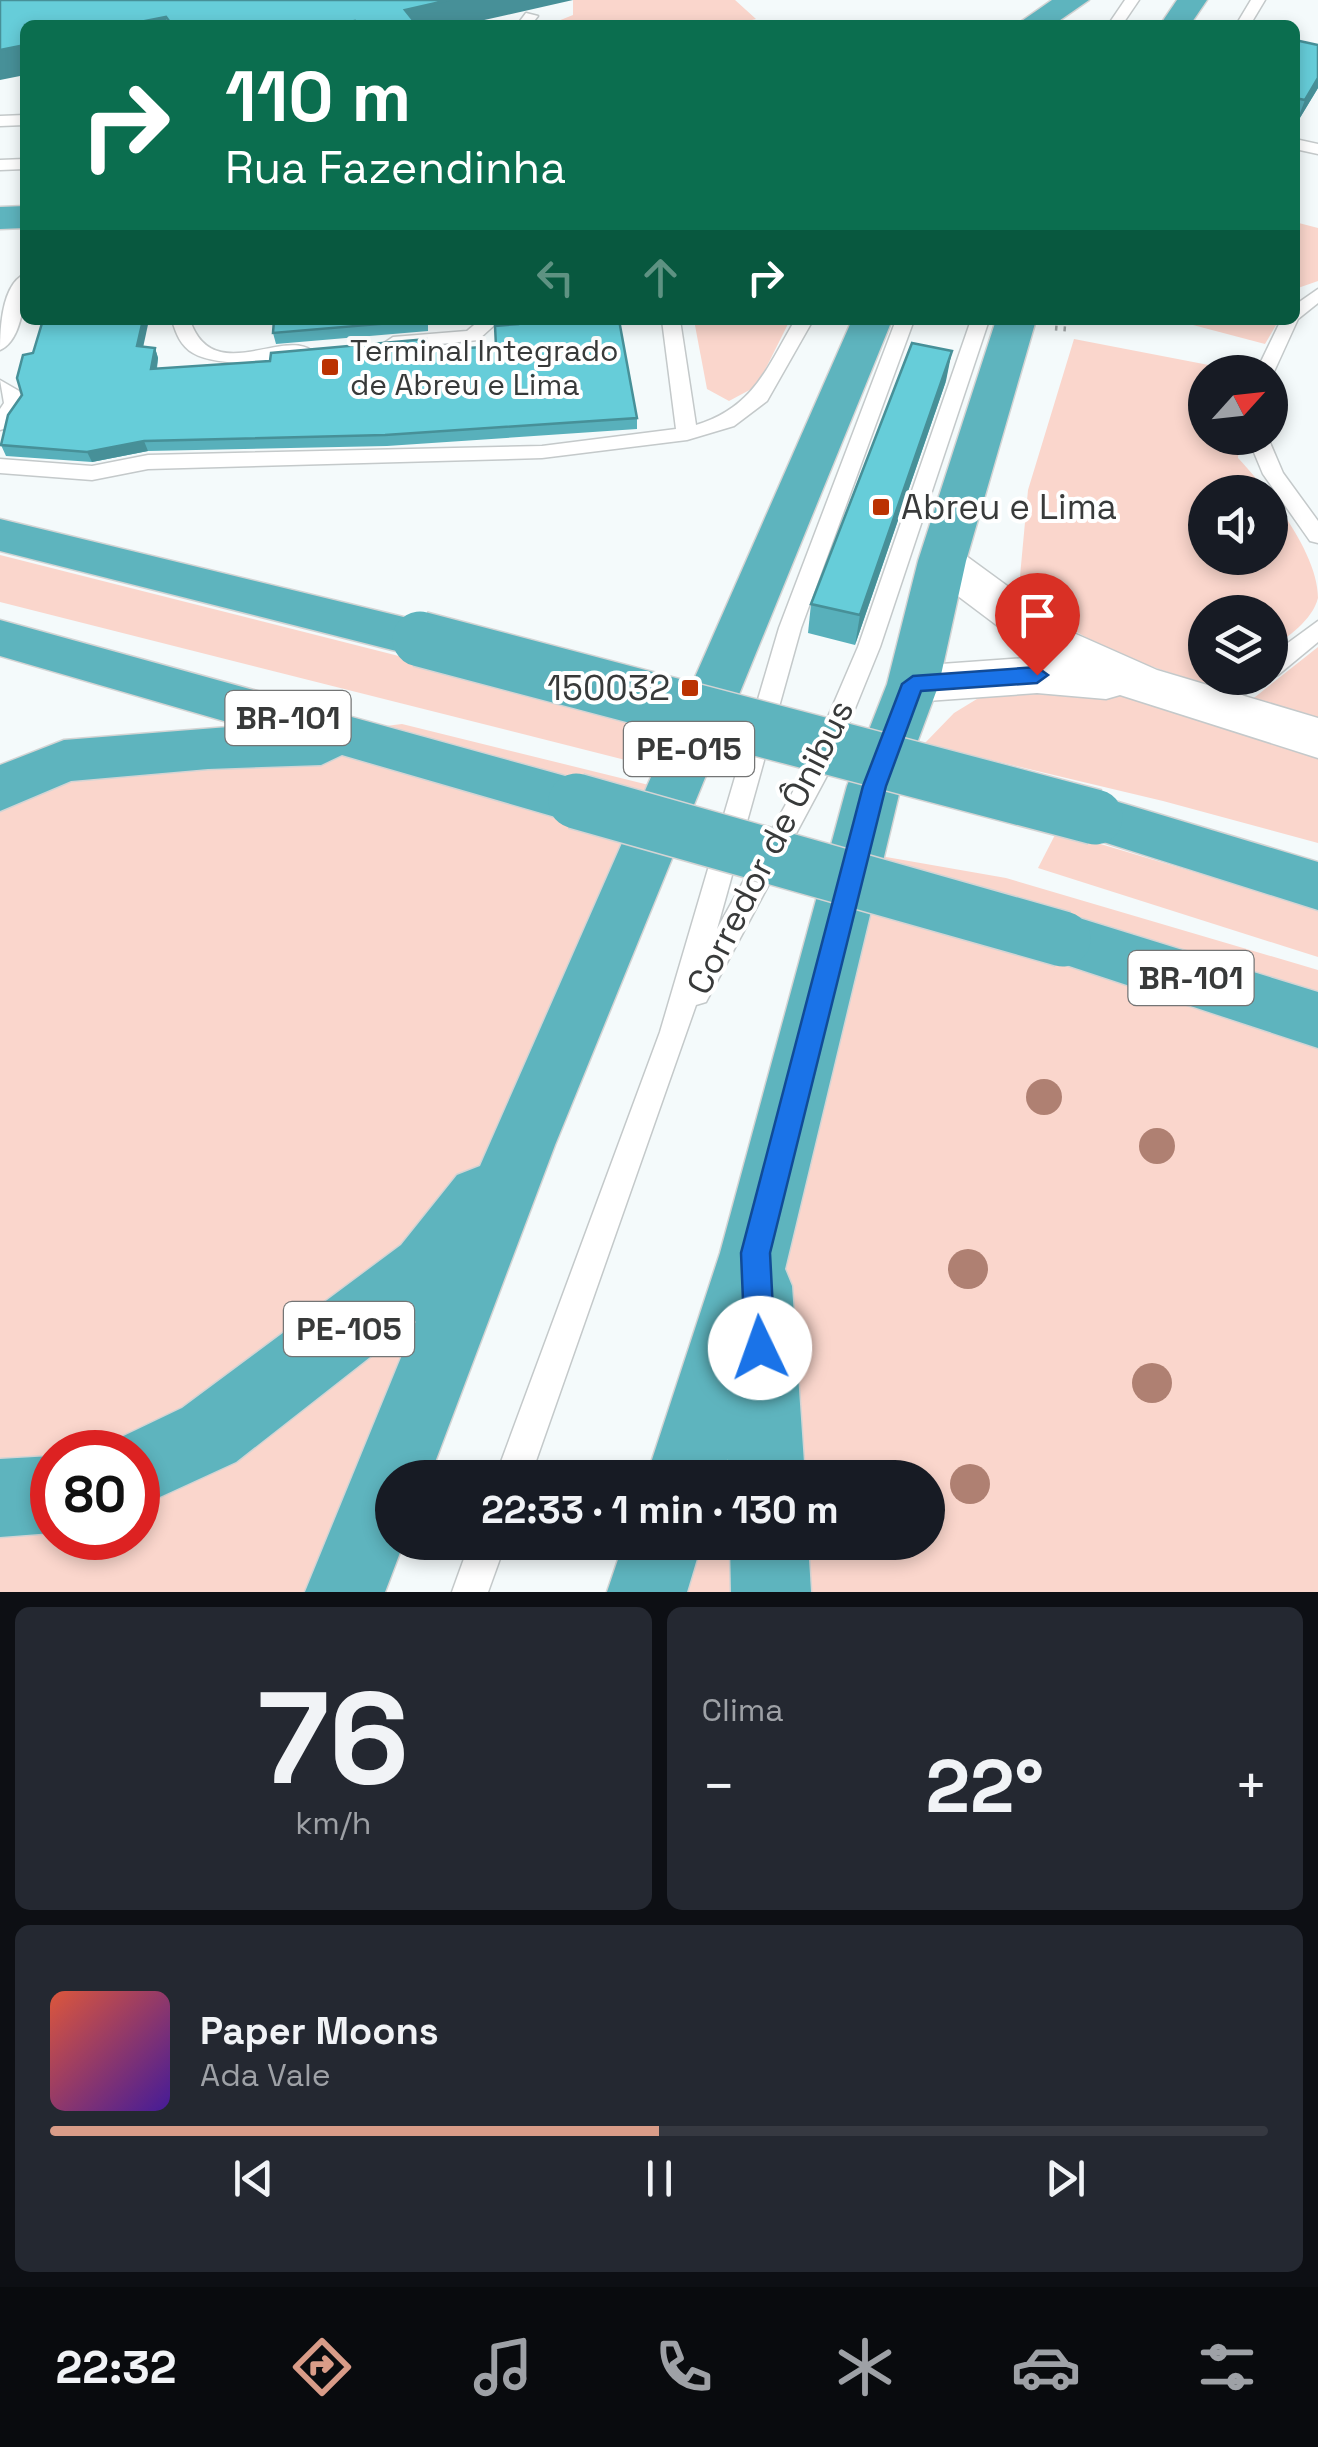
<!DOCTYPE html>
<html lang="pt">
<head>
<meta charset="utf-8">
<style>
  :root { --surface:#171b24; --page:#242831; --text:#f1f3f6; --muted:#9ea1a6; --line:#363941; --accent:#d99c88 }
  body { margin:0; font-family:"Space Grotesk",sans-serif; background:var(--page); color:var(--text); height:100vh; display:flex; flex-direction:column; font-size:38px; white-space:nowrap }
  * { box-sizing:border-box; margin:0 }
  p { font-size:32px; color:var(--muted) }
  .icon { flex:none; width:55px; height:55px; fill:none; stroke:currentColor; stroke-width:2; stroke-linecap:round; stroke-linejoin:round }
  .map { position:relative; height:1592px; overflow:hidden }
  .side { display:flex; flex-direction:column; gap:15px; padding:15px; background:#0d0f14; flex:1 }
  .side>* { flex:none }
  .hud { position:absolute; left:20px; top:20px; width:1280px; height:305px; border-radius:15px; box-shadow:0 5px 15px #0003; background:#0b6e4f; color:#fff; overflow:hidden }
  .needle { width:65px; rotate:63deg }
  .controls { position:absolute; left:1188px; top:355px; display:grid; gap:20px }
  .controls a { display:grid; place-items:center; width:100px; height:100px; border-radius:50%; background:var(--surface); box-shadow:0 5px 15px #0003; font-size:50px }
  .speed { position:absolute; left:30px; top:1430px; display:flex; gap:20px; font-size:50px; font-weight:700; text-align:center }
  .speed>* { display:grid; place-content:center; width:130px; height:130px; border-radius:50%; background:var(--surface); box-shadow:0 5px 15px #0003; line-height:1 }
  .speed .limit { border:15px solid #d22; background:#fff; color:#111 }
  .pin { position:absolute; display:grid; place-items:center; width:85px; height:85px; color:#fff; margin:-102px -42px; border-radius:50% 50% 50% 0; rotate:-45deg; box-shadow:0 0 10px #0007 }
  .pin .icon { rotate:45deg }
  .me { position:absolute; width:110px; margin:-55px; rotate:357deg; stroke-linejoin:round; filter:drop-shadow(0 0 8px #0008) }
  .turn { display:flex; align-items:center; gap:35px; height:210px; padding:0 40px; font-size:45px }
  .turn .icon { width:130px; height:130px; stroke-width:2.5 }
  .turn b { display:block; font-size:70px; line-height:85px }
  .lanes { display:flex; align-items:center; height:95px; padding:0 40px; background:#0003; justify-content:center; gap:50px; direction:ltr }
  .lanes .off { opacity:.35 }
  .big { font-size:75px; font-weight:600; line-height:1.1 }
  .side .widget { flex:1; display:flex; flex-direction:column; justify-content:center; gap:15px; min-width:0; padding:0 35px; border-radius:15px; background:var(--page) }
  .side .dial { align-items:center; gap:0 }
  .dial b { font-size:130px; line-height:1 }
  .song { display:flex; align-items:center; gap:30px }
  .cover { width:120px; height:120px; border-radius:15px; background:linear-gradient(135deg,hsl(10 70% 55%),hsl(260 70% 35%)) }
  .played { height:10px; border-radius:5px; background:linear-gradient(90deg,var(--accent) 50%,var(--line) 50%) }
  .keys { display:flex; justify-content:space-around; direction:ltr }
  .heat { display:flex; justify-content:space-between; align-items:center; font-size:55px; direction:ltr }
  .side .tiles { flex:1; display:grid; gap:15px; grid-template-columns:1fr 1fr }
  .widget:last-child { grid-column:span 2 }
  .trip { position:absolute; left:375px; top:1460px; width:570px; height:100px; border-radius:50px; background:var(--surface); box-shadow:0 5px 15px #0003; font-weight:600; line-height:100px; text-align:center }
  .tab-bar { display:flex; height:160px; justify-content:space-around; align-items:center; background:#090b0e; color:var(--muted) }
  .tab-bar .icon { width:70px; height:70px }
  .tab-bar .on { color:var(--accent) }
  .tab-bar b { font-size:45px; color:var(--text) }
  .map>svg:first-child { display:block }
  .green { fill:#fad6cc; fill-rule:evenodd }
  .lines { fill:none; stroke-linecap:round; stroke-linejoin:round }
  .service-casing { stroke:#c4c9ca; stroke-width:3 }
  .minor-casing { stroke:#c4c9ca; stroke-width:3 }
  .trunk-casing { stroke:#d3d4d4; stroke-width:3 }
  .path { stroke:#a2a6a7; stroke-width:5; stroke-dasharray:2.5 6; stroke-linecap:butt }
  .service { fill:#fff; fill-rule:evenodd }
  .minor { fill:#fff; fill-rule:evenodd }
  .trunk { fill:#5eb4be; fill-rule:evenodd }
  .trunk-bridge-casing { stroke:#d3d4d4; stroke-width:58; stroke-linecap:butt }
  .trunk-bridge { stroke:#5eb4be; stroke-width:55 }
  .tree { fill:#af8072 }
  .wall { fill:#58b0bb }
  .shaded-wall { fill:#479098 }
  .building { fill:#66cdd9; stroke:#479098; stroke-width:2.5 }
  .route { fill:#1a73e8; stroke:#114b97; stroke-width:2.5 }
  .poi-dot { fill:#bb3202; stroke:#fff; stroke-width:4 }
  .labels { text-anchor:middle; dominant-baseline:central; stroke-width:8; stroke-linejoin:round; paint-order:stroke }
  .far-poi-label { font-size:30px; fill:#383a3a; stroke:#fff; text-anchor:start }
  .shield { fill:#fff; stroke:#747575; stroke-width:2.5 }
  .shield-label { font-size:32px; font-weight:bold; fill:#383a3a }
  .poi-label { font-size:35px; fill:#383a3a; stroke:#fff; text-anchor:start }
  .street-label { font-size:35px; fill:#383a3a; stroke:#fff }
</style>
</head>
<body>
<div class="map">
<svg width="1318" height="1592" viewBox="0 0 1318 1592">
  <rect width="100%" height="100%" fill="#f4fafb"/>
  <g class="green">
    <polygon points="573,0 735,0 756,19 732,25 548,25 573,15"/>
    <polygon points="1295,222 1318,228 1318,281 1298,288 1295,293"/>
    <polygon points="694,320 790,320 757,386 729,401 707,389"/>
    <polygon points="1174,320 1279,320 1265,344"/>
    <path d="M 1074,339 L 1245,372 L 1205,372 L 1205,438 L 1239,438 L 1238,458 C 1267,489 1318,552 1318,598 C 1312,621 1288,636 1270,650 L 1270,612 L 1205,612 L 1205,678 L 1229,678 L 1215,686 C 1139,665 1076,643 1019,587 L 1028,490 ZM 1205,492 L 1270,492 L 1270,558 L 1205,558 Z"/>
    <polygon points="0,555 671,725 653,767 0,602"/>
    <polygon points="1318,647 1318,722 1250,701"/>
    <polygon points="990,691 1138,692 1318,753 1318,843 1163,801 924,744 954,713"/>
    <path d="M 402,724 L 661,788 L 351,1592 L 0,1592 L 0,789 L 208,748 ZM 52,1452 L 138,1452 L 138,1538 L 52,1538 Z"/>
    <polygon points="1057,831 1318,909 1318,957 1038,868"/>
    <polygon points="869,854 1006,878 1318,970 1318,1592 783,1592 783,1543 928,1542 928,1478 783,1477 761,1250"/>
    <polygon points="691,1543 749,1543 751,1592 677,1592"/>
  </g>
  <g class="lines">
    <g class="service-casing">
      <g id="service">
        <polygon points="1125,0 1139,0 1122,25 1108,25"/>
        <polygon points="1251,0 1265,0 1250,25 1236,25"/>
        <polygon points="526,13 538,16 531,25 517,25"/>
        <polygon points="25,115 25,125 0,126 0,116"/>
        <polygon points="1295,139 1318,144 1318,154 1295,149"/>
        <polygon points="25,159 25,169 0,170 0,160"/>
        <path d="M 25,274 C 25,295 23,340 0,350 C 0,328 2,284 25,274 Z"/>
        <polygon points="1318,289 1318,303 1298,319 1272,376 1270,372 1256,372 1281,320 1295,320 1295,305"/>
        <path d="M 172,320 L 190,320 C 212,387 283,328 312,351 C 292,367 216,367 193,353 C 181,346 176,334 172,320 Z"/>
        <polygon points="480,320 500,320 478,340 393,349 384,343 393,337 467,331"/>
        <path d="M 662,320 L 680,320 L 696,425 C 753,408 767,368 795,320 L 813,320 L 767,401 L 734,426 L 687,440 L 542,458 L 148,469 L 92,480 L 0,473 L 0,459 L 92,466 L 148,455 L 542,446 L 676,429 Z"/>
        <polygon points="896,320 914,320 801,628 717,929 806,768 858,647 971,320 989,320 880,647 830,770 706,1002 696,1005 530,1478 495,1478 660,1032 779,628"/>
        <polygon points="0,380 19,391 24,403 7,428 0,430 0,409 4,403"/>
        <polygon points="1248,438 1268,438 1283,473 1318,521 1318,543 1310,541 1263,474"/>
        <polygon points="1318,621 1318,642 1278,675 1270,678 1270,656"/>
        <polygon points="1237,678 1267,678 1263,684 1217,710 1201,710 1197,704 1201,698"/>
        <polygon points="470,1542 506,1542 488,1592 452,1592"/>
      </g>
    </g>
    <g class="minor-casing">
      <polygon id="minor" points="942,545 958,550 1069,631 1157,670 1318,718 1318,758 1120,695 1106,699 1037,693 913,702 896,697 888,684 896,671 913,666 1039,657 926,572 919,561 926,550"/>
    </g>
    <g class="trunk-casing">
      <g id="trunk">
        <polygon points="1052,0 1089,0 1053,25 1016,25"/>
        <polygon points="1177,0 1207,0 1190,25 1160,25"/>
        <polygon points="25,206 25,228 0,229 0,207"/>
        <polygon points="852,320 892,320 555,1145 429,1478 392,1478 392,1542 404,1542 385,1592 305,1592 416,1321 236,1462 138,1507 138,1452 107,1452 111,1442 182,1408 401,1245 457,1175 480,1166"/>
        <polygon points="996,320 1036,320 966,561 939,684 901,786 785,1269 792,1286 805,1478 729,1478 728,1459 722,1478 646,1478 720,1253 847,786 887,684 918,561"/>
        <polygon points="0,519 420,621 438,626 445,639 438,652 420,657 0,551"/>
        <polygon points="0,620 576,779 596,785 604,801 596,817 576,823 342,755 321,765 208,769 71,781 0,811 0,765 64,740 241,726 0,656"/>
        <polygon points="1095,795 1318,862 1318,910 1075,833 1067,817 1075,801"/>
        <polygon points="1063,913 1318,992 1318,1048 1042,957 1033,939 1042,921"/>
        <polygon points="52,1456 52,1533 0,1537 0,1459"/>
        <polygon points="624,1542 702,1542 687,1592 607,1592"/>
        <polygon points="730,1542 808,1542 811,1592 731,1592"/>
      </g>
    </g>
    <polyline class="path" points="1055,328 1067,329 1070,320"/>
    <use href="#service" class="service"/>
    <use href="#minor" class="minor"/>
    <use href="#trunk" class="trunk"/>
    <g class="trunk-bridge-casing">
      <g id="trunk-bridge">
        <polyline points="420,639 1095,817"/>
        <polyline points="576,801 1063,939"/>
      </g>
    </g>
    <use href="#trunk-bridge" class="trunk-bridge"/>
  </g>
  <g class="tree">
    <circle cx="1044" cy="1097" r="18"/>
    <circle cx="1157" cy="1146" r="18"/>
    <circle cx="968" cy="1269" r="20"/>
    <circle cx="1152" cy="1383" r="20"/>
    <circle cx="970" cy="1484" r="20"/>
  </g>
  <g class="wall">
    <polygon points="1295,40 1318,45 1318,88 1295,126"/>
    <polygon points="274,320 428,320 428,331 276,344 273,333"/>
    <polygon points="143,347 155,348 158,358 157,369 428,350 637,418 637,429 387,446 148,451 92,462 6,456 1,445 22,395 33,353"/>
    <polygon points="946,381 855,645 808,633 811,604"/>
  </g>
  <g class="shaded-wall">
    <polygon points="449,0 573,0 462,25 408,25 405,10"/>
    <polygon points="166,17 168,25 125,25"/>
    <polygon points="25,45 25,75 0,80 0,50"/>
    <polygon points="1318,78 1318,88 1295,126 1305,100"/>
    <polygon points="143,320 149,320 141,357 137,346"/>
    <polygon points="155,348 158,358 155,379 151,369"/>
    <polygon points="952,351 946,381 855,645 860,615"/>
    <polygon points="144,441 148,451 92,462 87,452"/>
  </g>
  <g class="building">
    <polygon points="0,0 449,0 405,10 417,25 358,25 355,21 335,25 172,25 166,17 125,25 25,25 25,45 0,50"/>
    <polygon points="1295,40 1318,45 1318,78 1305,100 1295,98"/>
    <polygon points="43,320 143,320 137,346 155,348 151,369 270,361 271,353 426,339 426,351 496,346 495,326 518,324 518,320 619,320 637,418 385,435 144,441 87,452 1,445 8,415 22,395 17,378 23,355 33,353"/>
    <polygon points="274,320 426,320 273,333"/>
    <polygon points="912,343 952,351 860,615 811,604"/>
  </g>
  <polygon class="route" points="1037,667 1048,675 1037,683 921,691 886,786 770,1253 775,1348 771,1359 760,1363 750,1359 745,1348 741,1253 863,786 902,684 913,676"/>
  <g class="poi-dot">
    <rect x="320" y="357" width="20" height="20" rx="5"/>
    <rect x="871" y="497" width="20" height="20" rx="5"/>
    <rect x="680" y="678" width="20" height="20" rx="5"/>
  </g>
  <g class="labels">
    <g class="far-poi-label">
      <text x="350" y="350">Terminal Integrado<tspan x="350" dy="34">de Abreu e Lima</tspan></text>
    </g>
    <g class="shield">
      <rect x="225.5" y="691" width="125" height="54" rx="8"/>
      <rect x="624" y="722" width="130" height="54" rx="8"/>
      <rect x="1128.5" y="951" width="125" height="54" rx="8"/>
      <rect x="284" y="1302" width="130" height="54" rx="8"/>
    </g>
    <g class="shield-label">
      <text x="288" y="718">BR-101</text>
      <text x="689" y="749">PE-015</text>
      <text x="1191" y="978">BR-101</text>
      <text x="349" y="1329">PE-105</text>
    </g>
    <g class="poi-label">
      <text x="901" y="507">Abreu e Lima</text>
      <text x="670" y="688" text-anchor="end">150032</text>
    </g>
    <g class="street-label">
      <text transform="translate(770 847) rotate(-63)">Corredor de Ônibus</text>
    </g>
  </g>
</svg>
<div class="controls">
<a><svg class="needle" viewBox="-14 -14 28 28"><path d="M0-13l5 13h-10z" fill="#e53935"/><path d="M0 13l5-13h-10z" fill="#9ea1a6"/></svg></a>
<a><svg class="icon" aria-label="sound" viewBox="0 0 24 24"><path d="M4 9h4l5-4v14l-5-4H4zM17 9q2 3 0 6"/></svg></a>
<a><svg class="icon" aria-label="layers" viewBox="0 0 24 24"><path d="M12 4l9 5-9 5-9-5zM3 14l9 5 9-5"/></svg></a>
</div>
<div class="speed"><div class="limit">80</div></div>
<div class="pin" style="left:1037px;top:675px;background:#d93025"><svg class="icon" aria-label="arrive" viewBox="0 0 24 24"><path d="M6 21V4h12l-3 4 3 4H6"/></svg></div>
<svg class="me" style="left:760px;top:1348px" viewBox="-20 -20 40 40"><circle r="19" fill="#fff"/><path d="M0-13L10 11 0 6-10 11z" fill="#1a73e8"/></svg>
<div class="trip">22:33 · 1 min · 130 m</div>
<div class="hud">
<div class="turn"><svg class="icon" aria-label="right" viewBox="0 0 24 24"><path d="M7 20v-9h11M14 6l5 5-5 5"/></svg><div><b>110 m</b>Rua Fazendinha</div></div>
<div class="lanes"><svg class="icon off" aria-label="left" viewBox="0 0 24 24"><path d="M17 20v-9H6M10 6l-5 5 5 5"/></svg><svg class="icon off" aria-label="ahead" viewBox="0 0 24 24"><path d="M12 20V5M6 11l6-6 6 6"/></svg><svg class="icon" aria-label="right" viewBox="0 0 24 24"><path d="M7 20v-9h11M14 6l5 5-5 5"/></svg></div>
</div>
</div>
<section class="side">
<div class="tiles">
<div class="widget dial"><b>76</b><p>km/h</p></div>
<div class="widget"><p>Clima</p>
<div class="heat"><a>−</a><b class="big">22°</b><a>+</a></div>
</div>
<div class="widget">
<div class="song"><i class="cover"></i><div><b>Paper Moons</b><p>Ada Vale</p></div></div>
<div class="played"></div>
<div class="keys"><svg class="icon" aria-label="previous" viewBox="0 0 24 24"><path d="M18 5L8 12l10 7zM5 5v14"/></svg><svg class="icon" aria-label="pause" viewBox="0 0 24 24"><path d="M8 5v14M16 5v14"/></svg><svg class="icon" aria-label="next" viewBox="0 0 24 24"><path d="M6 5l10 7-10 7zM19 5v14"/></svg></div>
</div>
</div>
</section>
<nav class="tab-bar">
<b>22:32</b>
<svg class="icon on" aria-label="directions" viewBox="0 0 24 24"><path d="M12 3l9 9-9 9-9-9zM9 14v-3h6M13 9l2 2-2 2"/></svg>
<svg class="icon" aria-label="music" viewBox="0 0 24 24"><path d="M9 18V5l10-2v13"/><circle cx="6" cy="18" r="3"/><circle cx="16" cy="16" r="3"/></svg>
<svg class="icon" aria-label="phone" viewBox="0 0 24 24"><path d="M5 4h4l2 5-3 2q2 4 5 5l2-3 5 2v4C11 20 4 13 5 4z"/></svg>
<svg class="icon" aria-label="climate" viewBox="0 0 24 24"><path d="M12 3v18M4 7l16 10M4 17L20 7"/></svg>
<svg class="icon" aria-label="car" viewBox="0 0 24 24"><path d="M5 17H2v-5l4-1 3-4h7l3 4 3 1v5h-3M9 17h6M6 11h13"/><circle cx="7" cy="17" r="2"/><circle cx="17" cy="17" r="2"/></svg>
<svg class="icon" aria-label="filters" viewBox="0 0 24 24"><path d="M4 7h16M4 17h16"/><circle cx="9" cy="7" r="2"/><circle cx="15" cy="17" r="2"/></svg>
</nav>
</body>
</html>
